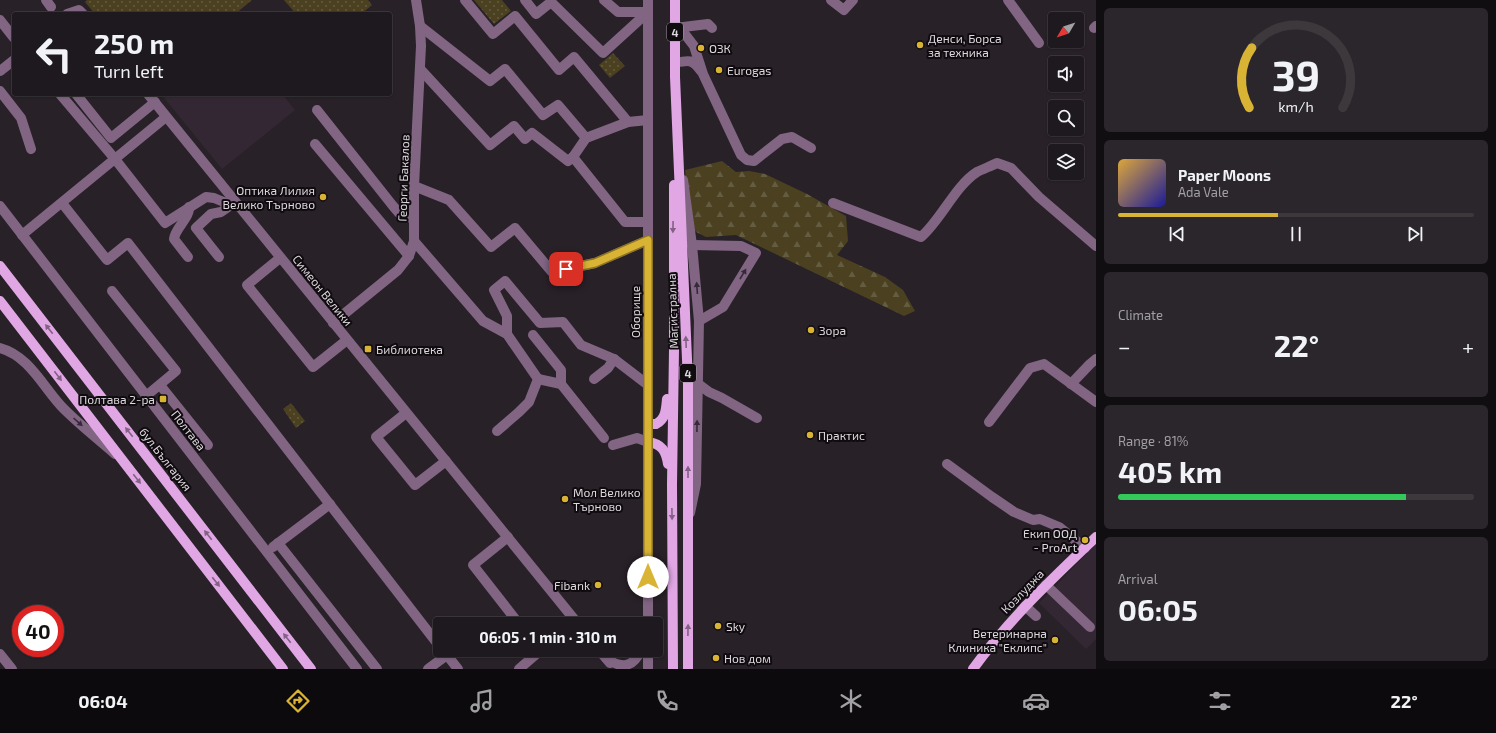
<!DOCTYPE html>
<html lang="en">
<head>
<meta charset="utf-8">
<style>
  :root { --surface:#1e191e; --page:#2b262b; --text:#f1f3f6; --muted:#a1a0a4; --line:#3c383c; --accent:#d9b434 }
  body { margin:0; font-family:"Exo 2",sans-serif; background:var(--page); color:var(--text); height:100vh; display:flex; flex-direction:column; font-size:15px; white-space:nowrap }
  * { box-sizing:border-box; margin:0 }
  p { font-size:13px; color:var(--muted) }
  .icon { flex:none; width:22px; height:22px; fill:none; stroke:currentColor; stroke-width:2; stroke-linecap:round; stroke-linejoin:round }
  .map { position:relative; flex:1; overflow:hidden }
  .side { display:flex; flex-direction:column; gap:8px; padding:8px; background:#100e10; width:400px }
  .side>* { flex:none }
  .banner { position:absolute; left:12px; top:12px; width:380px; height:84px; border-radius:4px; box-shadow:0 1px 3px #0004,0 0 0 1px var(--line); background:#1e191e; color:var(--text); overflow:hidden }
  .needle { width:26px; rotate:231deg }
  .tools { position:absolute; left:1048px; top:12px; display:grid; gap:8px }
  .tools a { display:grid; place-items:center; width:36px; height:36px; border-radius:4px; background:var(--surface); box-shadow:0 1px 3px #0004,0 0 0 1px var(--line); font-size:20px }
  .speed { position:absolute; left:12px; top:605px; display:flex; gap:8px; font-size:20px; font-weight:700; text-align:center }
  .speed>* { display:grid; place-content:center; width:52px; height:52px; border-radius:50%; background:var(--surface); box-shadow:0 1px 3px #0004,0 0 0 1px var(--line); line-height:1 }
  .speed .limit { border:6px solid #d22; background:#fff; color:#111 }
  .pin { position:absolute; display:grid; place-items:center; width:34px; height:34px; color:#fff; margin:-17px; border-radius:8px; box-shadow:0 2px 6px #0006 }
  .me { position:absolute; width:44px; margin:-22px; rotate:0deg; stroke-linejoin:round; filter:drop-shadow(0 0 3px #0008) }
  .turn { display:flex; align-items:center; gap:14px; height:84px; padding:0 16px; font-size:18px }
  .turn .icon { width:52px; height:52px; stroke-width:2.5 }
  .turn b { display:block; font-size:28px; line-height:34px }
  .big { font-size:30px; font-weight:700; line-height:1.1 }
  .side .widget { flex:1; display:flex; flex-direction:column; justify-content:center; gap:6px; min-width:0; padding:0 14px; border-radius:6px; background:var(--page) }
  .side .dial { align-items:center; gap:0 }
  .dial svg { height:104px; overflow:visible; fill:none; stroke:var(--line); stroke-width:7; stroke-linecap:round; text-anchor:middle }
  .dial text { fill:var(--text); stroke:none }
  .song { display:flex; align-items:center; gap:12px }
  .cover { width:48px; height:48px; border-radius:6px; background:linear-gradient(135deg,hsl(40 70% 55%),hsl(240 70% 35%)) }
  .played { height:4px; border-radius:2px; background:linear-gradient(90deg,var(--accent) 45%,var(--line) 45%) }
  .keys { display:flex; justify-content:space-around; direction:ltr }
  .heat { display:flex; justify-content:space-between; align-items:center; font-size:22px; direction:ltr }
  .charge { height:6px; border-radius:3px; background:linear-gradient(90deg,#34c759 81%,var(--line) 0) }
  .trip { position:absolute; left:433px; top:617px; width:230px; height:40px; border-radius:4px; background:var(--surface); box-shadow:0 1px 3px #0004,0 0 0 1px var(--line); font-weight:700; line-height:40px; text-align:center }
  .dock { display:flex; height:64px; justify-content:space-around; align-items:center; background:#0c0a0c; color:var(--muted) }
  .dock .icon { width:28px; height:28px }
  .dock .on { color:var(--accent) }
  .dock b { font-size:18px; color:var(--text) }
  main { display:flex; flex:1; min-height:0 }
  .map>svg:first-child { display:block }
  .built { fill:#332734 }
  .forest { fill:url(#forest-firs) }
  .park { fill:url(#park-dots) }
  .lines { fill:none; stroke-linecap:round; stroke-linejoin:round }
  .minor { stroke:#816583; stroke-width:10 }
  .major { stroke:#e0a7e4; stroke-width:10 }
  .oneway { fill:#826184 }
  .oneway2 { fill:#372a38 }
  .route-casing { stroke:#8d7522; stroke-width:10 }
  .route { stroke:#d9b434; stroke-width:7 }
  .poi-dot { fill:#d9b434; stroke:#0f0b0f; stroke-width:1.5 }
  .labels { text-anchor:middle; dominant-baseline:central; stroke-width:4; stroke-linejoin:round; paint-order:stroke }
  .shield { fill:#0f0b0f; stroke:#9f9a9f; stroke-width:1 }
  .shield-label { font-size:11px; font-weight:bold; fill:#ddd8dd }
  .poi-label { font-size:12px; fill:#ddd8dd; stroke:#0f0b0f; text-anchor:start }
  .street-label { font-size:12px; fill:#ddd8dd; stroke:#0f0b0f }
</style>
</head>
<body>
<main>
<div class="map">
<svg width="1096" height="669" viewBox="0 0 1096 669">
  <defs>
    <pattern id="forest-firs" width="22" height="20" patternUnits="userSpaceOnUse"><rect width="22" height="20" fill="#4b4120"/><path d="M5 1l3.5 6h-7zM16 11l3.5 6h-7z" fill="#645c40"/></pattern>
    <pattern id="park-dots" width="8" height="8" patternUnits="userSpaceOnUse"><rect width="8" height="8" fill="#4b4120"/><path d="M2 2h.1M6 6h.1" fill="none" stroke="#645c40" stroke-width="1.8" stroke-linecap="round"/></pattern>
  </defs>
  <rect width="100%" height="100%" fill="#282128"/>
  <g class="built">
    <polygon points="161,94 282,94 295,110 222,169"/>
    <polygon points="1096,544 1096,639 1086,649 1039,603"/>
  </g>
  <polygon class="forest" points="722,161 736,172 749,171 765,174 807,194 846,216 848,241 837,255 885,277 903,290 915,311 904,316 736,235 706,237 696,232 690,223 685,170"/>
  <g class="park">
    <polygon points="87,0 252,0 235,14 95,14 85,2"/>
    <polygon points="284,0 368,0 372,5 361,14 296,14"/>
    <polygon points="474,0 502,0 511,11 494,24"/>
    <polygon points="613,53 625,66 610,78 599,65"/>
    <polygon points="291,403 305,421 296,428 283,409"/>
  </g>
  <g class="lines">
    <g class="minor">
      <polyline points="46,0 51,7"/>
      <polyline points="465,0 493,34 515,16 559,70 574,57 628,122 648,120"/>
      <polyline points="525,0 536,14 551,2 603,53 648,12"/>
      <polyline points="604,0 618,12 648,12"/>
      <polyline points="648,0 648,624"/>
      <polyline points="831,0 844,10 853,0"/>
      <polyline points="1008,0 1039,43"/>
      <polyline points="67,14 79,10 83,14"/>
      <polyline points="0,20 14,38"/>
      <polyline points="420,26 490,81 505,69 543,115 558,105 586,138 628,122"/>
      <polyline points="675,28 684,33 694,46 703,74 741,155 747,160 754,161 782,139 792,137 811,148"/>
      <polyline points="675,28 708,24 712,28"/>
      <polyline points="1094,28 1096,26"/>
      <path d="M 675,63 C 689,60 692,59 701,71"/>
      <polyline points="421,70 490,145 514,126 525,139 532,133 568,161 573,157 625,222 648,222"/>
      <polyline points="0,71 14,60"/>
      <polyline points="0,91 21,118 31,149"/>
      <polyline points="60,94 115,159 165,223 206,197 214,198 231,205"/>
      <polyline points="76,94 111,138 155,102"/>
      <polyline points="148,94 578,624"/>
      <polyline points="317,110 393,206 399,213 414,219"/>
      <polyline points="315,144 409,256"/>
      <polyline points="573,157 586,138"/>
      <polyline points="683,180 692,245 699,321 696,484 690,513"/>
      <polyline points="414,186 449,200 491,247 515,228 552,272 595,263 648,240"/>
      <polyline points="62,203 107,260 128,243 440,647"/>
      <path d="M 833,203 L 921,237 C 941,220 955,186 977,172 C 983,169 991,166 997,163 L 1011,168 L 1039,197 L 1096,246"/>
      <polyline points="0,206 357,669"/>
      <polyline points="22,235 166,117"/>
      <polyline points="414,241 483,321 507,334 538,379 529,402 519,412 497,431"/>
      <polyline points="692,245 741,246 756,253 723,307 699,321"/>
      <path d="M 188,257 L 174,239 C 175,228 190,218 189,207"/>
      <polyline points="219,257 196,228 211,214 221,212 234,203"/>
      <polyline points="280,258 247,285 313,367 347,340"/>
      <polyline points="112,291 176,371 146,396"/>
      <polyline points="333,323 398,270 409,256 414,241 414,186 421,46 420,26 416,0"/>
      <polyline points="507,334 507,316 494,290 505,281 540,323 563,322 581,345 614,359 648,385"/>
      <polyline points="533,335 561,370 561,384"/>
      <path d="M 0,348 C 30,356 44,389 64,409 C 80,425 98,439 115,454"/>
      <polyline points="538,379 561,384 604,438"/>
      <polyline points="594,379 608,368 614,359"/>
      <polyline points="697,383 709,392 722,398 757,418"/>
      <polyline points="1071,384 1090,364 1096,359"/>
      <polyline points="160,385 208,445"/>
      <polyline points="406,413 376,437 415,485 446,461"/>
      <polyline points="989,422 1030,368 1044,364 1096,402"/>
      <polyline points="613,445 637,438 648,442"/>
      <polyline points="947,464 992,497 1014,512 1033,520 1040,519 1059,527 1085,548"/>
      <polyline points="508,537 473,565 519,624"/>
      <polyline points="278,543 377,669"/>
      <polyline points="273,547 330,504"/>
      <polyline points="1046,585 1090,627"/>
      <polyline points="1025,606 1036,616"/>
      <polyline points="443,650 458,669"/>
      <polyline points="599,650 610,663"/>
      <polyline points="648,650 648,669"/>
      <polyline points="0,654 12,669"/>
      <path d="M 606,658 C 621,669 633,668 641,650"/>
      <polyline points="428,669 447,655"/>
      <polyline points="519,669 541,650"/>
    </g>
    <g class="major">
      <polyline points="675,0 675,77 688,383 688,669"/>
      <polyline points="0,266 311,669"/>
      <polyline points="0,301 283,669"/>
      <path d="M 648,424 L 656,424 C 666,419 666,409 667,399"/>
      <path d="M 648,442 C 662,444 666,451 668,464"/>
      <polyline points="673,669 672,484 674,350 674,185"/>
      <path d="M 973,669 C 1008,620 1052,579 1096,537"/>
    </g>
  </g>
  <defs><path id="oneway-solid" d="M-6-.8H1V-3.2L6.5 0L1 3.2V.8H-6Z"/></defs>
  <g class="oneway">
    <use href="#oneway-solid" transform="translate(673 227) rotate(91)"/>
    <use href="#oneway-solid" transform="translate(49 329) rotate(-128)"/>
    <use href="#oneway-solid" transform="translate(686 342) rotate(-92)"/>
    <use href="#oneway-solid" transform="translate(58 376) rotate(53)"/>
    <use href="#oneway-solid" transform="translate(129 432) rotate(-128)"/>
    <use href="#oneway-solid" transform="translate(688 472) rotate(-90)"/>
    <use href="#oneway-solid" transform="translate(137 479) rotate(52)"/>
    <use href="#oneway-solid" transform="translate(672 514) rotate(89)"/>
    <use href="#oneway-solid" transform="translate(208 535) rotate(-128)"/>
    <use href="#oneway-solid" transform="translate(216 582) rotate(52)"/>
    <use href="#oneway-solid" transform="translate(688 630) rotate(-89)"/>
    <use href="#oneway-solid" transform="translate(287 638) rotate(-128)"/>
  </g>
  <g class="oneway2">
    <use href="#oneway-solid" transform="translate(743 274) rotate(-59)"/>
    <use href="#oneway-solid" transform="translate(697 288) rotate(-94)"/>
    <use href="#oneway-solid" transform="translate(78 422) rotate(42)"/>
    <use href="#oneway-solid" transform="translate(697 426) rotate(-89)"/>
  </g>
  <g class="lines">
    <g class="route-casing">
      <polyline id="route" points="566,269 595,263 648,240 648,577"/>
    </g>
    <use href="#route" class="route"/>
  </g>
  <g class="poi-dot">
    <circle cx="920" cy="45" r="4"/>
    <circle cx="701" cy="48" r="4"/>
    <circle cx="719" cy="70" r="4"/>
    <circle cx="323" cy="197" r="4"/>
    <circle cx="811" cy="330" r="4"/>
    <rect x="364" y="345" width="8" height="8" rx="2"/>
    <rect x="159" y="395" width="8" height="8" rx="2"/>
    <circle cx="810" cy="435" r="4"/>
    <circle cx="565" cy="499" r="4"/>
    <circle cx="1085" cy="540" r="4"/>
    <circle cx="598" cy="585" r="4"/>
    <circle cx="718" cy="626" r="4"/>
    <circle cx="1055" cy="640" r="4"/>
    <circle cx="716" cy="658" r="4"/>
  </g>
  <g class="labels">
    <g class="shield">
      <rect x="667" y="23" width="16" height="18" rx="3"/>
      <rect x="680" y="364" width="16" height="18" rx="3"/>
    </g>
    <g class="shield-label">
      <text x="675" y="32">4</text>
      <text x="688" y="373">4</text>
    </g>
    <g class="poi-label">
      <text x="928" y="38">Денси, Борса<tspan x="928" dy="14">за техника</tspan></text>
      <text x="709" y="48">ОЗК</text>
      <text x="727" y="70">Eurogas</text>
      <text x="315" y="190" text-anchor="end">Оптика Лилия<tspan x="315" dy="14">Велико Търново</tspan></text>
      <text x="819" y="330">Зора</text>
      <text x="376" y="349">Библиотека</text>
      <text x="155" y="399" text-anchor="end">Полтава 2-ра</text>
      <text x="818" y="435">Практис</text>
      <text x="573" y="492">Мол Велико<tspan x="573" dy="14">Търново</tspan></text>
      <text x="1077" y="533" text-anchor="end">Екип ООД<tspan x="1077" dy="14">- ProArt</tspan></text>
      <text x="590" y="585" text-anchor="end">Fibank</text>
      <text x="726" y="626">Sky</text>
      <text x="1047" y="633" text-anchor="end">Ветеринарна<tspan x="1047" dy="14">Клиника "Еклипс"</tspan></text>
      <text x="724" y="658">Нов дом</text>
    </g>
    <g class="street-label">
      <text transform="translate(403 178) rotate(-88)">Георги Бакалов</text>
      <text transform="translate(323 290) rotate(51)">Симеон Велики</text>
      <text transform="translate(672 311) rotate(-92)">Магистрална</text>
      <text transform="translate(635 312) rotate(-90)">Оборище</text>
      <text transform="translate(189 430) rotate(52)">Полтава</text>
      <text transform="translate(166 459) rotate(52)">бул.България</text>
      <text transform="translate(1022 591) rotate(-46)">Козлуджа</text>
    </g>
  </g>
</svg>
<div class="tools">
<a><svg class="needle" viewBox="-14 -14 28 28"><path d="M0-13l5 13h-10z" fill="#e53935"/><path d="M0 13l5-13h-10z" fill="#a1a0a4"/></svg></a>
<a><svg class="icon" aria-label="sound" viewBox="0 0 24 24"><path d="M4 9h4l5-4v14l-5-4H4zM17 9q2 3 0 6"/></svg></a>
<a><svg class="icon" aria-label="search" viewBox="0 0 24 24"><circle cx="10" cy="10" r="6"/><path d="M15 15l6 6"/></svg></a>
<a><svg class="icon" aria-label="layers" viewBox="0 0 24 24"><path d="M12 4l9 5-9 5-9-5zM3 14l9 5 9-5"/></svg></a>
</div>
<div class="speed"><div class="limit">40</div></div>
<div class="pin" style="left:566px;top:269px;background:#d93025"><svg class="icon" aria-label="arrive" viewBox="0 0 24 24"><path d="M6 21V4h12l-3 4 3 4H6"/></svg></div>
<svg class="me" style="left:648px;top:577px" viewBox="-20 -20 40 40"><circle r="19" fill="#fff"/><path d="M0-13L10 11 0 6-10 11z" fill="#d9b434"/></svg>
<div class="trip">06:05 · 1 min · 310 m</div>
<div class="banner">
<div class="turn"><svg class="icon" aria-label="left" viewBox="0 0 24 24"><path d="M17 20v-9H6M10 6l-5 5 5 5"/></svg><div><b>250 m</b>Turn left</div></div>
</div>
</div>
<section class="side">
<div class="widget dial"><svg viewBox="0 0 100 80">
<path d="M14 69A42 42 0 1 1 86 69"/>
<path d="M14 69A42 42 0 0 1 16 23" stroke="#d9b434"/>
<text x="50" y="56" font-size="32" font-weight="700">39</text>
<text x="50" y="72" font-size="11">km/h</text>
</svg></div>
<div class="widget">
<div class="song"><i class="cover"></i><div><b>Paper Moons</b><p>Ada Vale</p></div></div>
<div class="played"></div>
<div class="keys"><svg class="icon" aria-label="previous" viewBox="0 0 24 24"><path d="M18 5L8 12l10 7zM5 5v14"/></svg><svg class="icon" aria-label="pause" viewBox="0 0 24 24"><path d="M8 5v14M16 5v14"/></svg><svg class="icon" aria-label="next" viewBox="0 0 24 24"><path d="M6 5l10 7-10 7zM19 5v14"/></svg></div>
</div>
<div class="widget"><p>Climate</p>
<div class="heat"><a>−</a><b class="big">22°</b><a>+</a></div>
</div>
<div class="widget"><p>Range · 81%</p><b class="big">405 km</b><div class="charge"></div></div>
<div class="widget"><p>Arrival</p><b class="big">06:05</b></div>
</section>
</main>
<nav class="dock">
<b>06:04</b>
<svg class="icon on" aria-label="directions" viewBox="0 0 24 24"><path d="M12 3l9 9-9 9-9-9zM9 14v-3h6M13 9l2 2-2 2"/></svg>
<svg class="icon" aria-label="music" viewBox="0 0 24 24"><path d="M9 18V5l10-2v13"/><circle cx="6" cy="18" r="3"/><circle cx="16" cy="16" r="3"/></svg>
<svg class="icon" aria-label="phone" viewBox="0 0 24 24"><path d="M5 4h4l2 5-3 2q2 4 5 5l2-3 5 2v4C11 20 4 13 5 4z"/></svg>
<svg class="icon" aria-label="climate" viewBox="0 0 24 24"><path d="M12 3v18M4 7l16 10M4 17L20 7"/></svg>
<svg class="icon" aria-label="car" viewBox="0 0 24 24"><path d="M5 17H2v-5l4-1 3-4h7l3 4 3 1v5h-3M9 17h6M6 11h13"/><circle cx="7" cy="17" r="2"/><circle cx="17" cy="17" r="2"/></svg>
<svg class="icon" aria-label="filters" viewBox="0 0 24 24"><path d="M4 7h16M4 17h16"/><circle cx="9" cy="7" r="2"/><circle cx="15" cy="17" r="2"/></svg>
<b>22°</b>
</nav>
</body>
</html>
